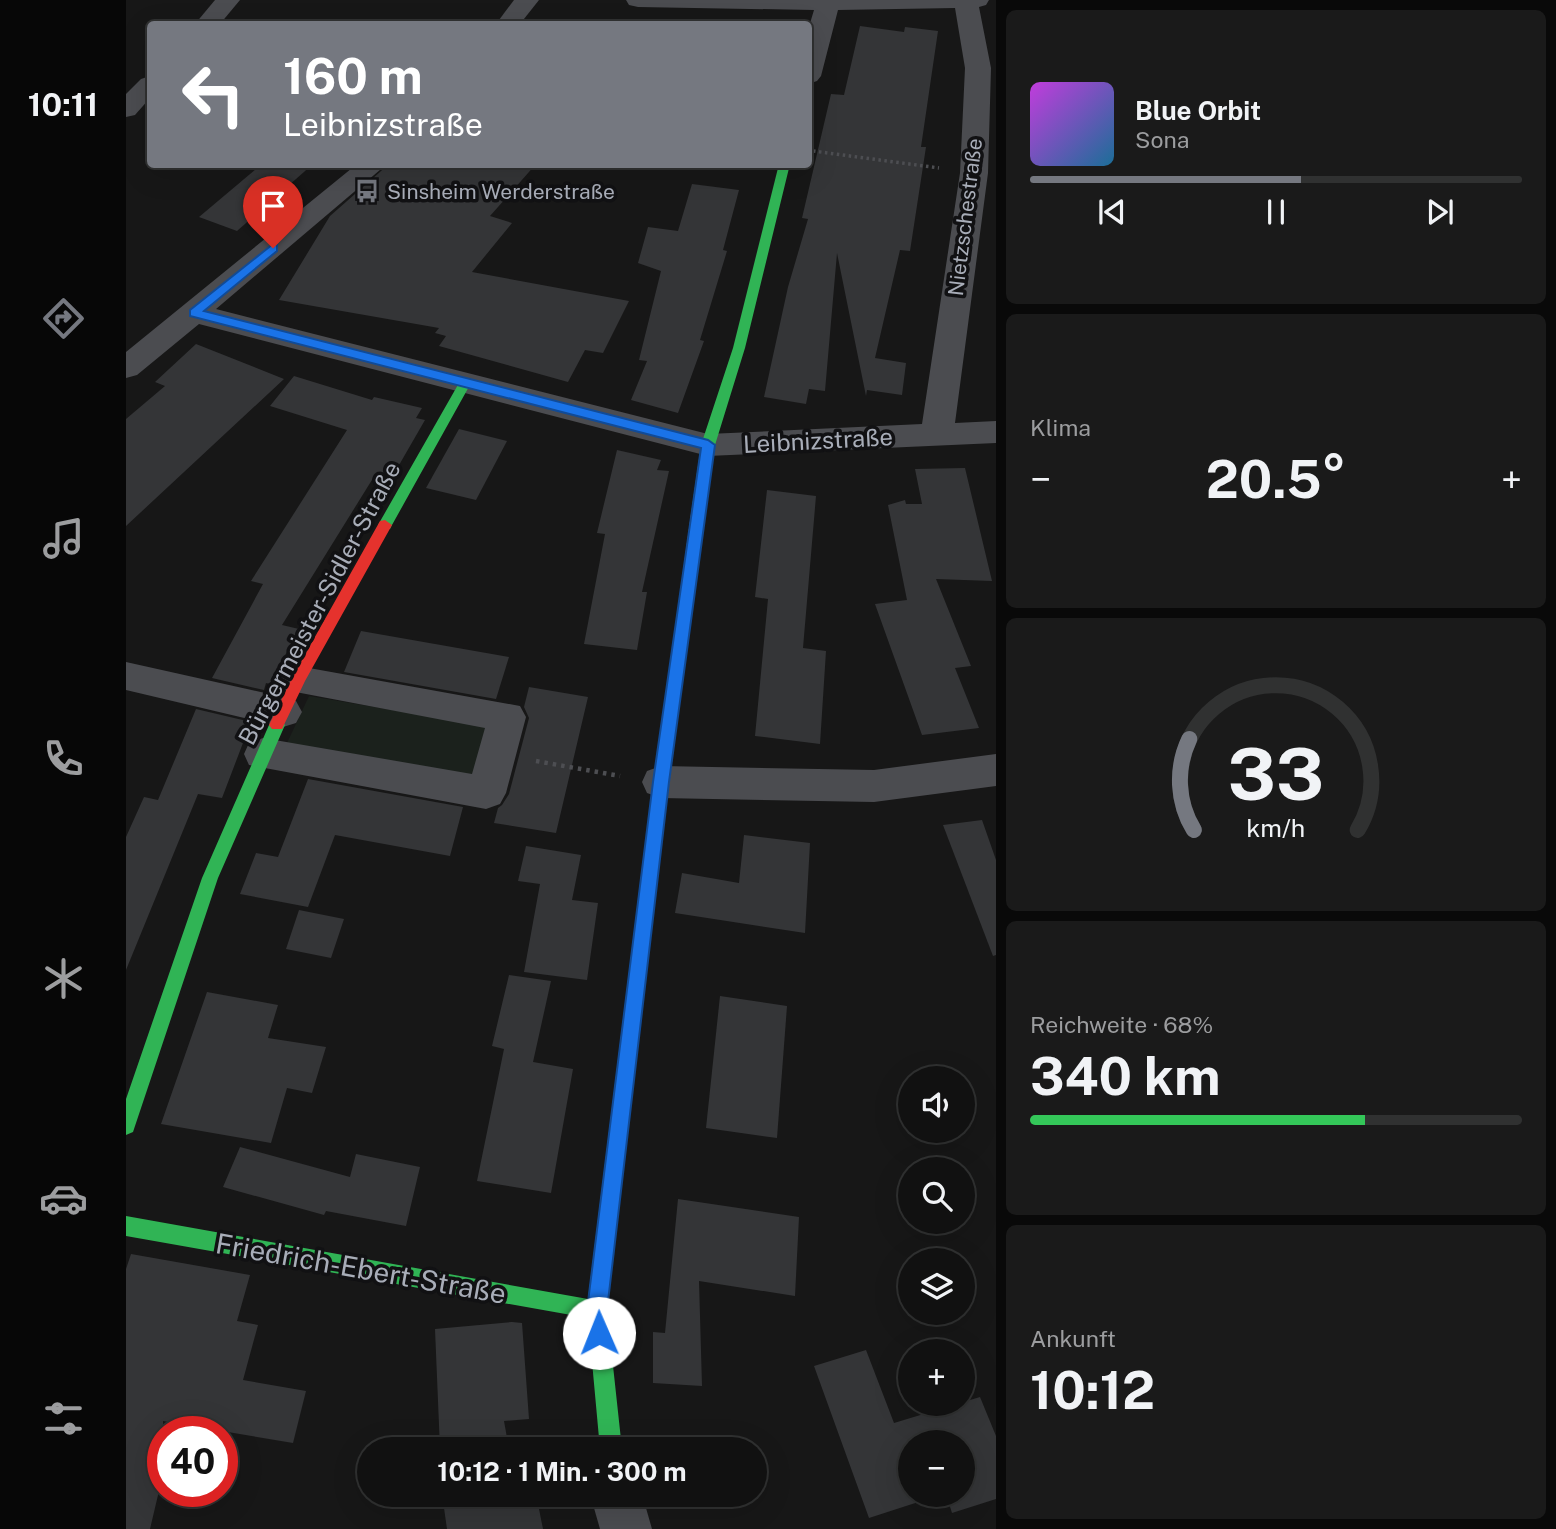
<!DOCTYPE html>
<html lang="de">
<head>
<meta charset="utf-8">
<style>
  :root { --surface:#111; --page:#1a1a1a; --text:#f1f3f6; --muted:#9c9d9f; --line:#303131; --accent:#757880 }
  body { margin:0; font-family:"Public Sans",sans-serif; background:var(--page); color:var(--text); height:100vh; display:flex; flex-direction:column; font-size:26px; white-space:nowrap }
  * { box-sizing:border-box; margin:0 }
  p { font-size:23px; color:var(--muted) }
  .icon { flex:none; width:38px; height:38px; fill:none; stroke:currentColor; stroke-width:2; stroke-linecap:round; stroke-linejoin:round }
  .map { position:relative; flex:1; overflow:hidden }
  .drawer { display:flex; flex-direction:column; gap:10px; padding:10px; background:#090909; width:560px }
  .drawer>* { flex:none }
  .guide { position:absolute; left:21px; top:21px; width:665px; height:147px; border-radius:7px; box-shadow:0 7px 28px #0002,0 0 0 2px var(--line); background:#757880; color:#fff; overflow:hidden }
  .tools { position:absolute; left:772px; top:1066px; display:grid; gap:14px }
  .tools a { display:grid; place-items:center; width:77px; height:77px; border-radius:50%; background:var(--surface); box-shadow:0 7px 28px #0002,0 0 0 2px var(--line); font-size:35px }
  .speed { position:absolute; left:21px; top:1416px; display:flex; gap:14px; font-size:35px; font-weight:700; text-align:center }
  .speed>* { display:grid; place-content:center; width:91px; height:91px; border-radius:50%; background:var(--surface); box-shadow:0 7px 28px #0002,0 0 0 2px var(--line); line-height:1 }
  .speed .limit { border:10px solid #d22; background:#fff; color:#111 }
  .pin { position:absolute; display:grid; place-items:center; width:60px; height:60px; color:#fff; margin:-72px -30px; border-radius:50% 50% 50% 0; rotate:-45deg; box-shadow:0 0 7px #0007 }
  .pin .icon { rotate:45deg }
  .me { position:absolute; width:77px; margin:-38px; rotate:359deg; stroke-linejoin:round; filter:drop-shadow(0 0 5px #0008) }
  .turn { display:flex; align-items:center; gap:24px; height:147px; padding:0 21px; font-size:32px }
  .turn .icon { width:91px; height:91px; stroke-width:2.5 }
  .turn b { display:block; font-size:49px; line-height:60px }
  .big { font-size:52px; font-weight:700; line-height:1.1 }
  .drawer .tile { flex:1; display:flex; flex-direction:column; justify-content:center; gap:10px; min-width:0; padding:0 24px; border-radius:10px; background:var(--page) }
  .drawer .dial { align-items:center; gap:0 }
  .dial svg { height:182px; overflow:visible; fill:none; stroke:var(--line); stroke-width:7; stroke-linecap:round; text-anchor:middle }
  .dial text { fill:var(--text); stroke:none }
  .song { display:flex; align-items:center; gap:21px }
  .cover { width:84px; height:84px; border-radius:10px; background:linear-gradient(135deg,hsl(290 70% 55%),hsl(200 70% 35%)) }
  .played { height:7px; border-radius:4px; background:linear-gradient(90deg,var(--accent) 55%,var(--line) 55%) }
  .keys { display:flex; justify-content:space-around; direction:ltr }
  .heat { display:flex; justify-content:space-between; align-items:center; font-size:38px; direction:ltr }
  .charge { height:10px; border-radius:5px; background:linear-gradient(90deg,#34c759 68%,var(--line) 0) }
  .trip { position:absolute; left:231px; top:1437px; width:410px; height:70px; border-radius:35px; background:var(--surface); box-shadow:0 7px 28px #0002,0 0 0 2px var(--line); font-weight:700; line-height:70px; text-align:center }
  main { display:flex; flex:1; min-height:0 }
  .dock { display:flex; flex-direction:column; width:126px; justify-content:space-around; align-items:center; background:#070707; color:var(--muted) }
  .dock .icon { width:49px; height:49px }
  .dock .selected { color:var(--accent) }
  .dock b { font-size:32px; color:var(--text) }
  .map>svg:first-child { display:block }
  .green { fill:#1b211c }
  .building { fill:#343537 }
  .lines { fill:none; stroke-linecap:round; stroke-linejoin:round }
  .path-far1 { stroke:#4d4e52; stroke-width:3.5; stroke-dasharray:2.5 3.5; stroke-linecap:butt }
  .path { stroke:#4d4e52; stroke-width:4.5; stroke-dasharray:3.5 5; stroke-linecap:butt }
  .street { fill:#4b4c50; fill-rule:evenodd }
  .fast { fill:#30b455; fill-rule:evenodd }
  .slow { fill:#ff9f0a; fill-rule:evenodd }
  .jam { fill:#e5322d; fill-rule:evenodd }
  .route { fill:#1a73e8; stroke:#114b97; stroke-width:2 }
  .labels { text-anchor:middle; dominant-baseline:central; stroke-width:7; stroke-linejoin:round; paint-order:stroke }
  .far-poi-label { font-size:21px; fill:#a8adb8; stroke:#111113; text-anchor:start }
  .far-street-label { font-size:21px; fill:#a8adb8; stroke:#111113 }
  .street-label { font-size:24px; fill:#a8adb8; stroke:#111113 }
  .near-street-label { font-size:28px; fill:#a8adb8; stroke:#111113 }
</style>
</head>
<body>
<main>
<nav class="dock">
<b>10:11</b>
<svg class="icon selected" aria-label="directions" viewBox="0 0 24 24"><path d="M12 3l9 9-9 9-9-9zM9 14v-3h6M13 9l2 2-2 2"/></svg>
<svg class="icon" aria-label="music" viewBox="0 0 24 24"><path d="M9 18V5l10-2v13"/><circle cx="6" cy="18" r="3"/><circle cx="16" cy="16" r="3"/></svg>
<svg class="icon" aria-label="phone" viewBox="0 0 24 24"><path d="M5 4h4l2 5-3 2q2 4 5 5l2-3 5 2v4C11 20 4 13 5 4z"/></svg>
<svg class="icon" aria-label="climate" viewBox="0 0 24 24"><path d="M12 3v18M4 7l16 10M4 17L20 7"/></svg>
<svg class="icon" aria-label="car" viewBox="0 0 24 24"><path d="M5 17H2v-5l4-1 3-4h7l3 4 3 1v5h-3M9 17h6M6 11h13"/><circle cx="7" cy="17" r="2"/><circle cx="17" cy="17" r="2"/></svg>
<svg class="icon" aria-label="filters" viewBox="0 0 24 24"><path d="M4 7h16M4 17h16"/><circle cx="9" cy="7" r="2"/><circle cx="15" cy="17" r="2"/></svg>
</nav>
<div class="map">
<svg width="870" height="1529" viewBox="0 0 870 1529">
  <rect width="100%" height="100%" fill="#171717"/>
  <polygon class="green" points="183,696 362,726 347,776 161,743"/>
  <g class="building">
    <polygon points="734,26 778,32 779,27 812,31 795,147 800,147 784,251 774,250 749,358 780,363 776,395 741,390 740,396 711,253 699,391 683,389 680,404 638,397 662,287 682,219 676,218 705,94 718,95"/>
    <polygon points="136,164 187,164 111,231 73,217"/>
    <polygon points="263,164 410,164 364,216 386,223 346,272 503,301 477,353 459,350 442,382 313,346 320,336 309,333 313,328 153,300 204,216"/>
    <polygon points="566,184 613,190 597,250 601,251 574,340 578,341 552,413 505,400 521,361 513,360 535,271 512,263 522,227 552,231"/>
    <polygon points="70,344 158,379 0,526 0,419 39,386 29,382"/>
    <polygon points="168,376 246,400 248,397 296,408 290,418 299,420 265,479 249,475 156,625 173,629 144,684 140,683 138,690 86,678 137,584 125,581 221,430 144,406"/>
    <polygon points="333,429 381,441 350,500 300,488"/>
    <polygon points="491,450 535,460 531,470 543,471 516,592 521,592 511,650 458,644 479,534 471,533"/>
    <polygon points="839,468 866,581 810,579 845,666 829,668 853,728 796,735 749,604 781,600 762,505 779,500 780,504 796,504 789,469"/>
    <polygon points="641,490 690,496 677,648 700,651 694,744 629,736 642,599 629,597"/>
    <polygon points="235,631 383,657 370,699 218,672"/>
    <polygon points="403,687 462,697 430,833 368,823 372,808 376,805 383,794 403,718 398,707"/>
    <polygon points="70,709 125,722 96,798 72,794 0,970 0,837 18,797 32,800"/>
    <polygon points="182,779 337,807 324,856 209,835 182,907 114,894 130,853 152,857"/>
    <polygon points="856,820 870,860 870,955 867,956 817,825"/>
    <polygon points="618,835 684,843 679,933 549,913 556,873 613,883"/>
    <polygon points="400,846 455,855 446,900 472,903 461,980 398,972 414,884 392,881"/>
    <polygon points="173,910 218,919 205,958 160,949"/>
    <polygon points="383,975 425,981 407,1062 447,1069 425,1193 351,1181 378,1049 366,1046"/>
    <polygon points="81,992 152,1005 142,1038 200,1047 186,1093 161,1088 145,1143 35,1124"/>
    <polygon points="594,996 661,1006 651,1138 580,1128"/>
    <polygon points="114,1147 224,1177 230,1154 294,1167 280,1226 200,1211 198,1215 97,1187"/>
    <polygon points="552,1199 673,1217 669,1296 573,1281 576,1386 527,1383 527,1332 539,1333"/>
    <polygon points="5,1254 124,1275 111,1321 132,1325 117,1380 180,1391 167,1443 37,1421 37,1474 24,1529 0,1529 0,1269"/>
    <polygon points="386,1322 396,1323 403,1419 378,1421 383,1449 314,1449 309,1329"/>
    <polygon points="740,1350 768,1423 854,1397 870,1436 870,1499 826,1513 820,1494 836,1494 836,1442 784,1442 784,1494 817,1494 743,1518 688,1366"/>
    <polygon points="316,1494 410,1494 417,1529 321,1529"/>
  </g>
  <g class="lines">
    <polyline class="path-far1" points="687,151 813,168"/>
    <polyline class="path" points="410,761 494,776"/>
    <g class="street">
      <polygon points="89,0 114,0 94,24 69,24"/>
      <polygon points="388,0 413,0 394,24 370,24"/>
      <polygon points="500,0 863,0 860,5 853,7 865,68 862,173 829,423 870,421 870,443 582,456 73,324 11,375 0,378 0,352 231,164 261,164 90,309 582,434 796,424 834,173 839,68 829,8 712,10 695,76 691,81 682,84 682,30 688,10 512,7 503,5"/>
      <polygon points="24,76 24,98 9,115 0,117 0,94 15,79"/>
      <polygon points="0,662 157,697 170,701 176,712 170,723 157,727 0,690"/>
      <polygon points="172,666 394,706 400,717 380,793 374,804 360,809 123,765 118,754 123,743 137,738 346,774 359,728 159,690 154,680 159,670"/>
      <polygon points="870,754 870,786 748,802 535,798 521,793 516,782 521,771 535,766 748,770"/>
      <polygon points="464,1494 516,1494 526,1529 474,1529"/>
    </g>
    <g class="fast">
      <polygon points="653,164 664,164 619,348 589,445 579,514 572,519 565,514 575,445 607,348"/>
      <polygon points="339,379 345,383 266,525 264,529 254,529 252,525 333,383"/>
      <polygon points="151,719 156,721 159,725 92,878 9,1126 7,1132 0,1135 0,1099 76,878 143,725 146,721"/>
      <polygon points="526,845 532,847 534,852 481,1310 496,1449 474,1449 462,1318 0,1236 0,1216 462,1299 518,852 520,847"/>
    </g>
    <polygon class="slow" points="572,509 579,514 534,852 532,857 526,859 520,857 518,852 565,514"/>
    <polygon class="jam" points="259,520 266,525 179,681 156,729 146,729 143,725 167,676 254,521"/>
  </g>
  <polygon class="route" points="147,244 151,245 151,251 78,311 582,440 589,445 543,782 481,1310 483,1333 480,1340 473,1343 466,1340 461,1310 527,782 575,448 64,316 64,310"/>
  <defs>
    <g id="bus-bare" transform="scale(1.89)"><path d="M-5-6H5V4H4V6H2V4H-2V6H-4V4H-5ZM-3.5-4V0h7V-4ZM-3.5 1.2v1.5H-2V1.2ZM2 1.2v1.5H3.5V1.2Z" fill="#757880" stroke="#111113" stroke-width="2.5" paint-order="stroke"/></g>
  </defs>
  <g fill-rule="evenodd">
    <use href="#bus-bare" x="241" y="191"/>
  </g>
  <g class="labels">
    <g class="far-poi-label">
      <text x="261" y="191">Sinsheim Werderstraße</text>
    </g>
    <g class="far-street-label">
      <text transform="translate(839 217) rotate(-83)">Nietzschestraße</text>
    </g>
    <g class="street-label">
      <text transform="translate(692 440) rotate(-3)">Leibnizstraße</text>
      <text transform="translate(193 603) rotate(-62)">Bürgermeister-Sidler-Straße</text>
    </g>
    <g class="near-street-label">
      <text transform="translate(235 1268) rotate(10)">Friedrich-Ebert-Straße</text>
    </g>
  </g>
</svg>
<div class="tools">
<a><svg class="icon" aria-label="sound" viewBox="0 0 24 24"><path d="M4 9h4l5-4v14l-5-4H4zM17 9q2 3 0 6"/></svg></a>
<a><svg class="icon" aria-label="search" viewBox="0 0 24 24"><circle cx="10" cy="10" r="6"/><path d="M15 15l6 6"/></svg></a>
<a><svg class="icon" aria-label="layers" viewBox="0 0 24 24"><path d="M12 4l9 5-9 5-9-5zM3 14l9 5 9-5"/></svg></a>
<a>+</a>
<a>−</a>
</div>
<div class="speed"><div class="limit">40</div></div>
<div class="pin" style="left:147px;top:248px;background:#d93025"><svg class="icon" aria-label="arrive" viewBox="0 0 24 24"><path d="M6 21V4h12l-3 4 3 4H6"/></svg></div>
<svg class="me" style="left:473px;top:1333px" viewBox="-20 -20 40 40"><circle r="19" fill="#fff"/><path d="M0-13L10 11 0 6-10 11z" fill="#1a73e8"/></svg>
<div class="trip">10:12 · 1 Min. · 300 m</div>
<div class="guide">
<div class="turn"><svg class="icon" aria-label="left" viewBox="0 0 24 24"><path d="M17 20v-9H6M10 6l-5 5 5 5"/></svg><div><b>160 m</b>Leibnizstraße</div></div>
</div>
</div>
<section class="drawer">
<div class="tile">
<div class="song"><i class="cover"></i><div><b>Blue Orbit</b><p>Sona</p></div></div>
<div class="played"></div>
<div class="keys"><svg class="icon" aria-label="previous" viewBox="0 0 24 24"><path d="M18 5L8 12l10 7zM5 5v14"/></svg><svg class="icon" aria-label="pause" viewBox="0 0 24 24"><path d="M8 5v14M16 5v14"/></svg><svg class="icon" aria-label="next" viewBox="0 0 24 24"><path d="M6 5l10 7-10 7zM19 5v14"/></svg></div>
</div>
<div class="tile"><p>Klima</p>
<div class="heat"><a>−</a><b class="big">20.5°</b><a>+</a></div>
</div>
<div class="tile dial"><svg viewBox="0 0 100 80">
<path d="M14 69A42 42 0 1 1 86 69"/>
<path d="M14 69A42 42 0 0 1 12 29" stroke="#757880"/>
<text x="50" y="56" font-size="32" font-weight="700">33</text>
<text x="50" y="72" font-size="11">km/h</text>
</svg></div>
<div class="tile"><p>Reichweite · 68%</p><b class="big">340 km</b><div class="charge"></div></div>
<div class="tile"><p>Ankunft</p><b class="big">10:12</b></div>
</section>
</main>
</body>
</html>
